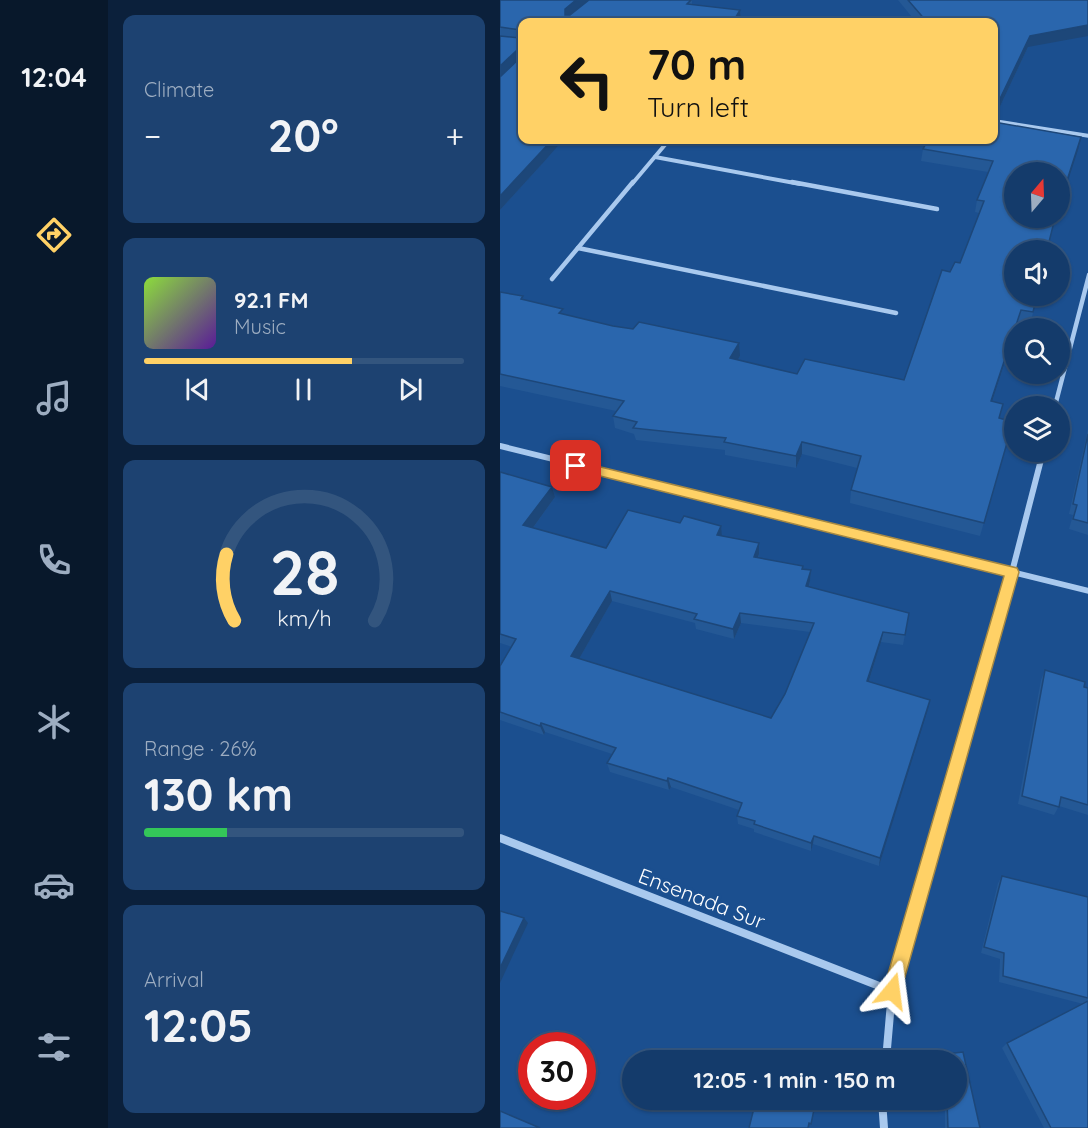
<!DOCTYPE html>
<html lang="en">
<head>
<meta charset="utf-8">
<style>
  :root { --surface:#143b6b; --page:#1d4271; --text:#f1f3f6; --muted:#9dadc1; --line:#33557e; --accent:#ffd166 }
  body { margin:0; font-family:Quicksand,sans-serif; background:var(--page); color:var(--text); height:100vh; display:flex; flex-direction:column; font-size:22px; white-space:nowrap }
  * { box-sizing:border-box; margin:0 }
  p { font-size:20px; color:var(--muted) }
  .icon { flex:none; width:33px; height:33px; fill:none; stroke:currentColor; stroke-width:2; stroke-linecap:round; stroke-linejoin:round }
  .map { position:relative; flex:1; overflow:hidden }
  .drawer { display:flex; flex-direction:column; gap:15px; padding:15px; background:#0b203b; width:392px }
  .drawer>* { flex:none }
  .banner { position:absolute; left:18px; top:18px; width:480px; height:126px; border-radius:12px; box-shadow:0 2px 4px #0004,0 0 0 2px var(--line); background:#ffd166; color:#111; overflow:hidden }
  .needle { width:39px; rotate:19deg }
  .controls { position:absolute; left:504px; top:162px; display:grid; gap:12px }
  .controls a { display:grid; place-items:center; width:66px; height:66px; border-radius:50%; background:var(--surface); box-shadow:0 2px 4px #0004,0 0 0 2px var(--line); font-size:30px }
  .speed { position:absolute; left:18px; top:1032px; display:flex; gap:12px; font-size:30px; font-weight:700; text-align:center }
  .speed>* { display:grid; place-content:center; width:78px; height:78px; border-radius:50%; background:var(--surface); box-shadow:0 2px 4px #0004,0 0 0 2px var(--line); line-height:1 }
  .speed .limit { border:9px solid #d22; background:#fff; color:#111 }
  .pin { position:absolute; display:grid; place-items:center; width:51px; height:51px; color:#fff; margin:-26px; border-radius:12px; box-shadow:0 3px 9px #0006 }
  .me { position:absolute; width:66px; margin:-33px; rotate:16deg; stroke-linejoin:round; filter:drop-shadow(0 0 4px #0008) }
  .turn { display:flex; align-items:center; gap:21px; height:126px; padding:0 30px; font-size:27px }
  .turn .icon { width:78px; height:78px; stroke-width:2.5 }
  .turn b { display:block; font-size:42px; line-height:51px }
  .big { font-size:45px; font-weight:700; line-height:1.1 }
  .drawer .card { flex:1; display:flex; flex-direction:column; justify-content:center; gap:9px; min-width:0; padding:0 21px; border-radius:12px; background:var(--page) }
  .drawer .dial { align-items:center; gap:0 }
  .dial svg { height:156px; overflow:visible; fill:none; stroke:var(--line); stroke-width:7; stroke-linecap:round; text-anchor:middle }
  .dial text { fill:var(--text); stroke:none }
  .song { display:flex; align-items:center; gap:18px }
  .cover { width:72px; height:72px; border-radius:9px; background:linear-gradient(135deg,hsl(90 70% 55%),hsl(270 70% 35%)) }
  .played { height:6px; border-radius:3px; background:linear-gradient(90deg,var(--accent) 65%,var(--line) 65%) }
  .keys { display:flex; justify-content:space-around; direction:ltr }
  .heat { display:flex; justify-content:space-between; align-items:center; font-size:33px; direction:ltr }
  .charge { height:9px; border-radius:4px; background:linear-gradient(90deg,#34c759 26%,var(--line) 0) }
  .trip { position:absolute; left:122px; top:1050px; width:345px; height:60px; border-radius:30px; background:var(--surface); box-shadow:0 2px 4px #0004,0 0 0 2px var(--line); font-weight:700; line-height:60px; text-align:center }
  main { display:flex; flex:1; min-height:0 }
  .dock { display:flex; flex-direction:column; width:108px; justify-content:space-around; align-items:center; background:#08182b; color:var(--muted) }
  .dock .icon { width:42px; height:42px }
  .dock .current { color:var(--accent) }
  .dock b { font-size:27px; color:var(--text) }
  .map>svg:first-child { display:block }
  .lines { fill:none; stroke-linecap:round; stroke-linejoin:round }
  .minor-far3 { stroke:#a9c9ee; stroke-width:4 }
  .minor-far2 { stroke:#a9c9ee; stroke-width:4.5 }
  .minor-far1 { stroke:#a9c9ee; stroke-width:6 }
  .minor { stroke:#a9c9ee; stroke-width:8 }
  .wall { fill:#245895; fill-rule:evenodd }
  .shaded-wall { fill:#1d4779 }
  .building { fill:#2a66ad; stroke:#1d4779; stroke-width:1.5; fill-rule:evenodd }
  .route { fill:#ffd166; stroke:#a68842; stroke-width:1.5 }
  .labels { text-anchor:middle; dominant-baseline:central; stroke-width:6; stroke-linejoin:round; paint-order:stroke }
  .near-street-label { font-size:21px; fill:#fff; stroke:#1b4f8f }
</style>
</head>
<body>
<main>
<nav class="dock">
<b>12:04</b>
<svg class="icon current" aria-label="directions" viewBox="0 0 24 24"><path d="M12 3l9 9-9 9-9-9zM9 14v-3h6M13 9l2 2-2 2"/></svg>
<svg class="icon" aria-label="music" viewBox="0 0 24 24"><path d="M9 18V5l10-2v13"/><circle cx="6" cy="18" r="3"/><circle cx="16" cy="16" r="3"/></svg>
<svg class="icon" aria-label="phone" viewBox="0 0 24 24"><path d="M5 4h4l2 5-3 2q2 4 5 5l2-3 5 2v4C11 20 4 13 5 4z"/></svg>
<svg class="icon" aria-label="climate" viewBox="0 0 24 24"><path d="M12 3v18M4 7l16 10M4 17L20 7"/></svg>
<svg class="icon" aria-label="car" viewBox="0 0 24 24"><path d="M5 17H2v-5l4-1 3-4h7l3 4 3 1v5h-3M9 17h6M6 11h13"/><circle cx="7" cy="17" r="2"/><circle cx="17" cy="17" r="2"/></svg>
<svg class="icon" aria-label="filters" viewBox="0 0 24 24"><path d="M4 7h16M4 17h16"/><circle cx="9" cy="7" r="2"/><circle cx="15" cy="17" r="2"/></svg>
</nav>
<section class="drawer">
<div class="card"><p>Climate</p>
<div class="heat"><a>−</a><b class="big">20°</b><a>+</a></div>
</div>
<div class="card">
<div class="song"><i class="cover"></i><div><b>92.1 FM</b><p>Music</p></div></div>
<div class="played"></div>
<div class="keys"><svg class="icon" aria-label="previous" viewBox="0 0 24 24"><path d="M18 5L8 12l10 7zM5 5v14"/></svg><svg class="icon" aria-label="pause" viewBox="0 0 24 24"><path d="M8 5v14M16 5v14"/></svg><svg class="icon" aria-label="next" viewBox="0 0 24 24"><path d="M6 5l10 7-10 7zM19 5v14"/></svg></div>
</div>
<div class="card dial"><svg viewBox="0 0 100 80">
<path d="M14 69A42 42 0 1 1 86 69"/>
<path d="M14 69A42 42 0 0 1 10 35" stroke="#ffd166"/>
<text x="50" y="56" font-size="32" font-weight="700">28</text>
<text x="50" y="72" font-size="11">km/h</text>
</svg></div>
<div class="card"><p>Range · 26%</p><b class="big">130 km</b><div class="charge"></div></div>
<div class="card"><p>Arrival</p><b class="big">12:05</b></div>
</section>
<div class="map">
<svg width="589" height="1128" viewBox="0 0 589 1128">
  <rect width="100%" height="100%" fill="#1b4f8f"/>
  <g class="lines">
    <g class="minor-far3">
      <polyline points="494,121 589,136"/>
      <polyline points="155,157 300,184"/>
      <polyline points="132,184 169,140"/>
    </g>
    <g class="minor-far2">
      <polyline points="292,182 437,209"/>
      <polyline points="78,248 396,313"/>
      <polyline points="52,279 133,182"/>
      <polyline points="555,406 589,275"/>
    </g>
    <g class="minor-far1">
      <polyline points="0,446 589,591"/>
      <polyline points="467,729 512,572 543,452"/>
    </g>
    <g class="minor">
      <polyline points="0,838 392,991"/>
      <polyline points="386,1060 392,991 467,728"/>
      <polyline points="382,1100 384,1128"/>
    </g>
  </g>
  <g class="wall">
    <polygon points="0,0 192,0 192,5 240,10 241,20 22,22 22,140 42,164 0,210"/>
    <polygon points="398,0 588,0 528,47 495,117 494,118 494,22 416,22"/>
    <polygon points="423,149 578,150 560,172 537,296 530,325 518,322 492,402 499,418 513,422 480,536 350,503 351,490 357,468 302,454 296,468 225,455 225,450 136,440 134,434 115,428 113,416 116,411 0,386 0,292 64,314 240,356 237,360 297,374 404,380 450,272 460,263 479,213 475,212 477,200 488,172 421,161"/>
    <polygon points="588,429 588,535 569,529 573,515 569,514"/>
    <path d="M 0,472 L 52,487 L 55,497 L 33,528 L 106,548 L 222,536 L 259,554 L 258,558 L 303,566 L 303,569 L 311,570 L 310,581 L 309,587 L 409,613 L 403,645 L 381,642 L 369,681 L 430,700 L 379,866 L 313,844 L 311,851 L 254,832 L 254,829 L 238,824 L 237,816 L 239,810 L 171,787 L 169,790 L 110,772 L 107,763 L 112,754 L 45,732 L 44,735 L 0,720 L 0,666 L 12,647 L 0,643 ZM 112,601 L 195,623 L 196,629 L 234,639 L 241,623 L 310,632 L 285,694 L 271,718 L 79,659 Z"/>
    <polygon points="545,670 588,688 588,815 559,806 554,815 518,804 541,680"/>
    <polygon points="502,876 588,897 588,1128 544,1128 502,1048 507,1043 583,1004 499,982 500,959 481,953 498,883"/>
    <polygon points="463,1052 480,1128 445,1128 445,1100 456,1100 456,1060 444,1060 443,1058 446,1054"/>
  </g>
  <g class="shaded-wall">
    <polygon points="76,0 90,0 66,19 65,15 65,9"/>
    <polygon points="240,10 241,20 239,22 233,22"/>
    <polygon points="588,25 588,36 528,47 495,117 494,118 494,107 530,36"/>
    <polygon points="17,50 20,60 0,78 0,66"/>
    <polygon points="581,137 578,150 560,205 560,202"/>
    <polygon points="52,140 63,140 42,164 0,210 0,196"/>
    <polygon points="514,330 514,334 488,414 491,401"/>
    <polygon points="239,343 240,356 231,371 230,358"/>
    <polygon points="302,442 302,454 296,468 296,456"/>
    <polygon points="52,487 55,497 27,536 23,525"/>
    <polygon points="221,526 222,537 217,535"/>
    <polygon points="259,543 259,554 254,568 254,557"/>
    <polygon points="311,570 310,581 306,597 306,586"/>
    <polygon points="110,591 112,601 75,666 71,656"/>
    <polygon points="240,613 241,623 234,639 233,629"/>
    <polygon points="383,632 381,642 366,690 367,681"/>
    <polygon points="430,700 428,709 379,866 380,858"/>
    <polygon points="41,723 45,732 44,735 40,726"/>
    <polygon points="168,778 171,787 169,790 167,781"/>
    <polygon points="314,836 313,844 311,851 311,843"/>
    <polygon points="24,918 28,923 0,983 0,968"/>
  </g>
  <g class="building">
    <polygon points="0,0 76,0 65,9 65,15 70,15 89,0 191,0 187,4 240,10 233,22 22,22 22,33 21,30 0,27"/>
    <polygon points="408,0 588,0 588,25 530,36 497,105 494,107 494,22 427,22"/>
    <polygon points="0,36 20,38 22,36 22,51 17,50 0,66"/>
    <polygon points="22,56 22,140 52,140 0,196 0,77"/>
    <polygon points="494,122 581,137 560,202 560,172 514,172 514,218 555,218 547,250 514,250 514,296 537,296 533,312 521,310 491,401 503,404 499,418 513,422 484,523 351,490 361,456 302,442 296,456 224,442 226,438 133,428 137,422 113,416 124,401 0,374 0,292 23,296 21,299 63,309 59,313 113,326 133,329 139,322 239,343 230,358 297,374 305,359 404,380 442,270 450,272 455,262 460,263 484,201 477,200 493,161 423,149 428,140 494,140"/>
    <polygon points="588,434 588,523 573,519 577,505 573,504"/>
    <path d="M 0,472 L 52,487 L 23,525 L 106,548 L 128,510 L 180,523 L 184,516 L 221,526 L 217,535 L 259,543 L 254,557 L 303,566 L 302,569 L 311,570 L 306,586 L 409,613 L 405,635 L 383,632 L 367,681 L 430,700 L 380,858 L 314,836 L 311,843 L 254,824 L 255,821 L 237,816 L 242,803 L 168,778 L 167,781 L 107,763 L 116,748 L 41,723 L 40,726 L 0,712 L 0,666 L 16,639 L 0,634 ZM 110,591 L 197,614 L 194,619 L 233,629 L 240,613 L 314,623 L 285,694 L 271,718 L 71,656 Z"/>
    <polygon points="545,670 585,682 584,687 588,688 588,805 561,797 559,807 522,796"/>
    <polygon points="502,876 588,897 588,998 503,976 504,953 484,947"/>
    <polygon points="0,911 24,918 0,968"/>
    <polygon points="588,1001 588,1128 551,1128 507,1043"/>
    <polygon points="463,1052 480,1128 448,1128 447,1100 456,1100 456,1060 446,1060 446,1054"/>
    <polygon points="256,1100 316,1100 311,1124 309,1123 308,1128 249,1128"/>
    <polygon points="0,1111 40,1128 0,1128"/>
  </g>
  <polygon class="route" points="76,461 517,568 519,572 399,998 392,1001 385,998 383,991 504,576 72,469 70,466"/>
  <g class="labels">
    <g class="near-street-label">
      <text transform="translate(202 898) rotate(21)">Ensenada Sur</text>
    </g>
  </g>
</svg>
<div class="controls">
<a><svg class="needle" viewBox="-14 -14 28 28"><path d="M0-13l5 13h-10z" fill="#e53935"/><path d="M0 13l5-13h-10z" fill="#9dadc1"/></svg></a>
<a><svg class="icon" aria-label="sound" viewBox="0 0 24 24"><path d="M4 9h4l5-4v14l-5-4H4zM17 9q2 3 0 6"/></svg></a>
<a><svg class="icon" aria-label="search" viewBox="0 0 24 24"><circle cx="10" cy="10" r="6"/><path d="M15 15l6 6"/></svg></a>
<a><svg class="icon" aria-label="layers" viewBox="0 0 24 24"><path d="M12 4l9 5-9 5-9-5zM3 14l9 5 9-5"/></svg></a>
</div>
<div class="speed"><div class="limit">30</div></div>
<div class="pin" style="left:76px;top:466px;background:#d93025"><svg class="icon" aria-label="arrive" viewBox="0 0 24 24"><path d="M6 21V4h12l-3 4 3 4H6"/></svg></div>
<svg class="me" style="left:392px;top:991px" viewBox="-20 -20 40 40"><path d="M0-17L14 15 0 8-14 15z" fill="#ffd166" stroke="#fff" stroke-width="4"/></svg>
<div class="trip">12:05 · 1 min · 150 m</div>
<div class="banner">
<div class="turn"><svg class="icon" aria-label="left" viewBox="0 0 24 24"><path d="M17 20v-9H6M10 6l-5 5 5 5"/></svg><div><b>70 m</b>Turn left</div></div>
</div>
</div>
</main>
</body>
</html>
